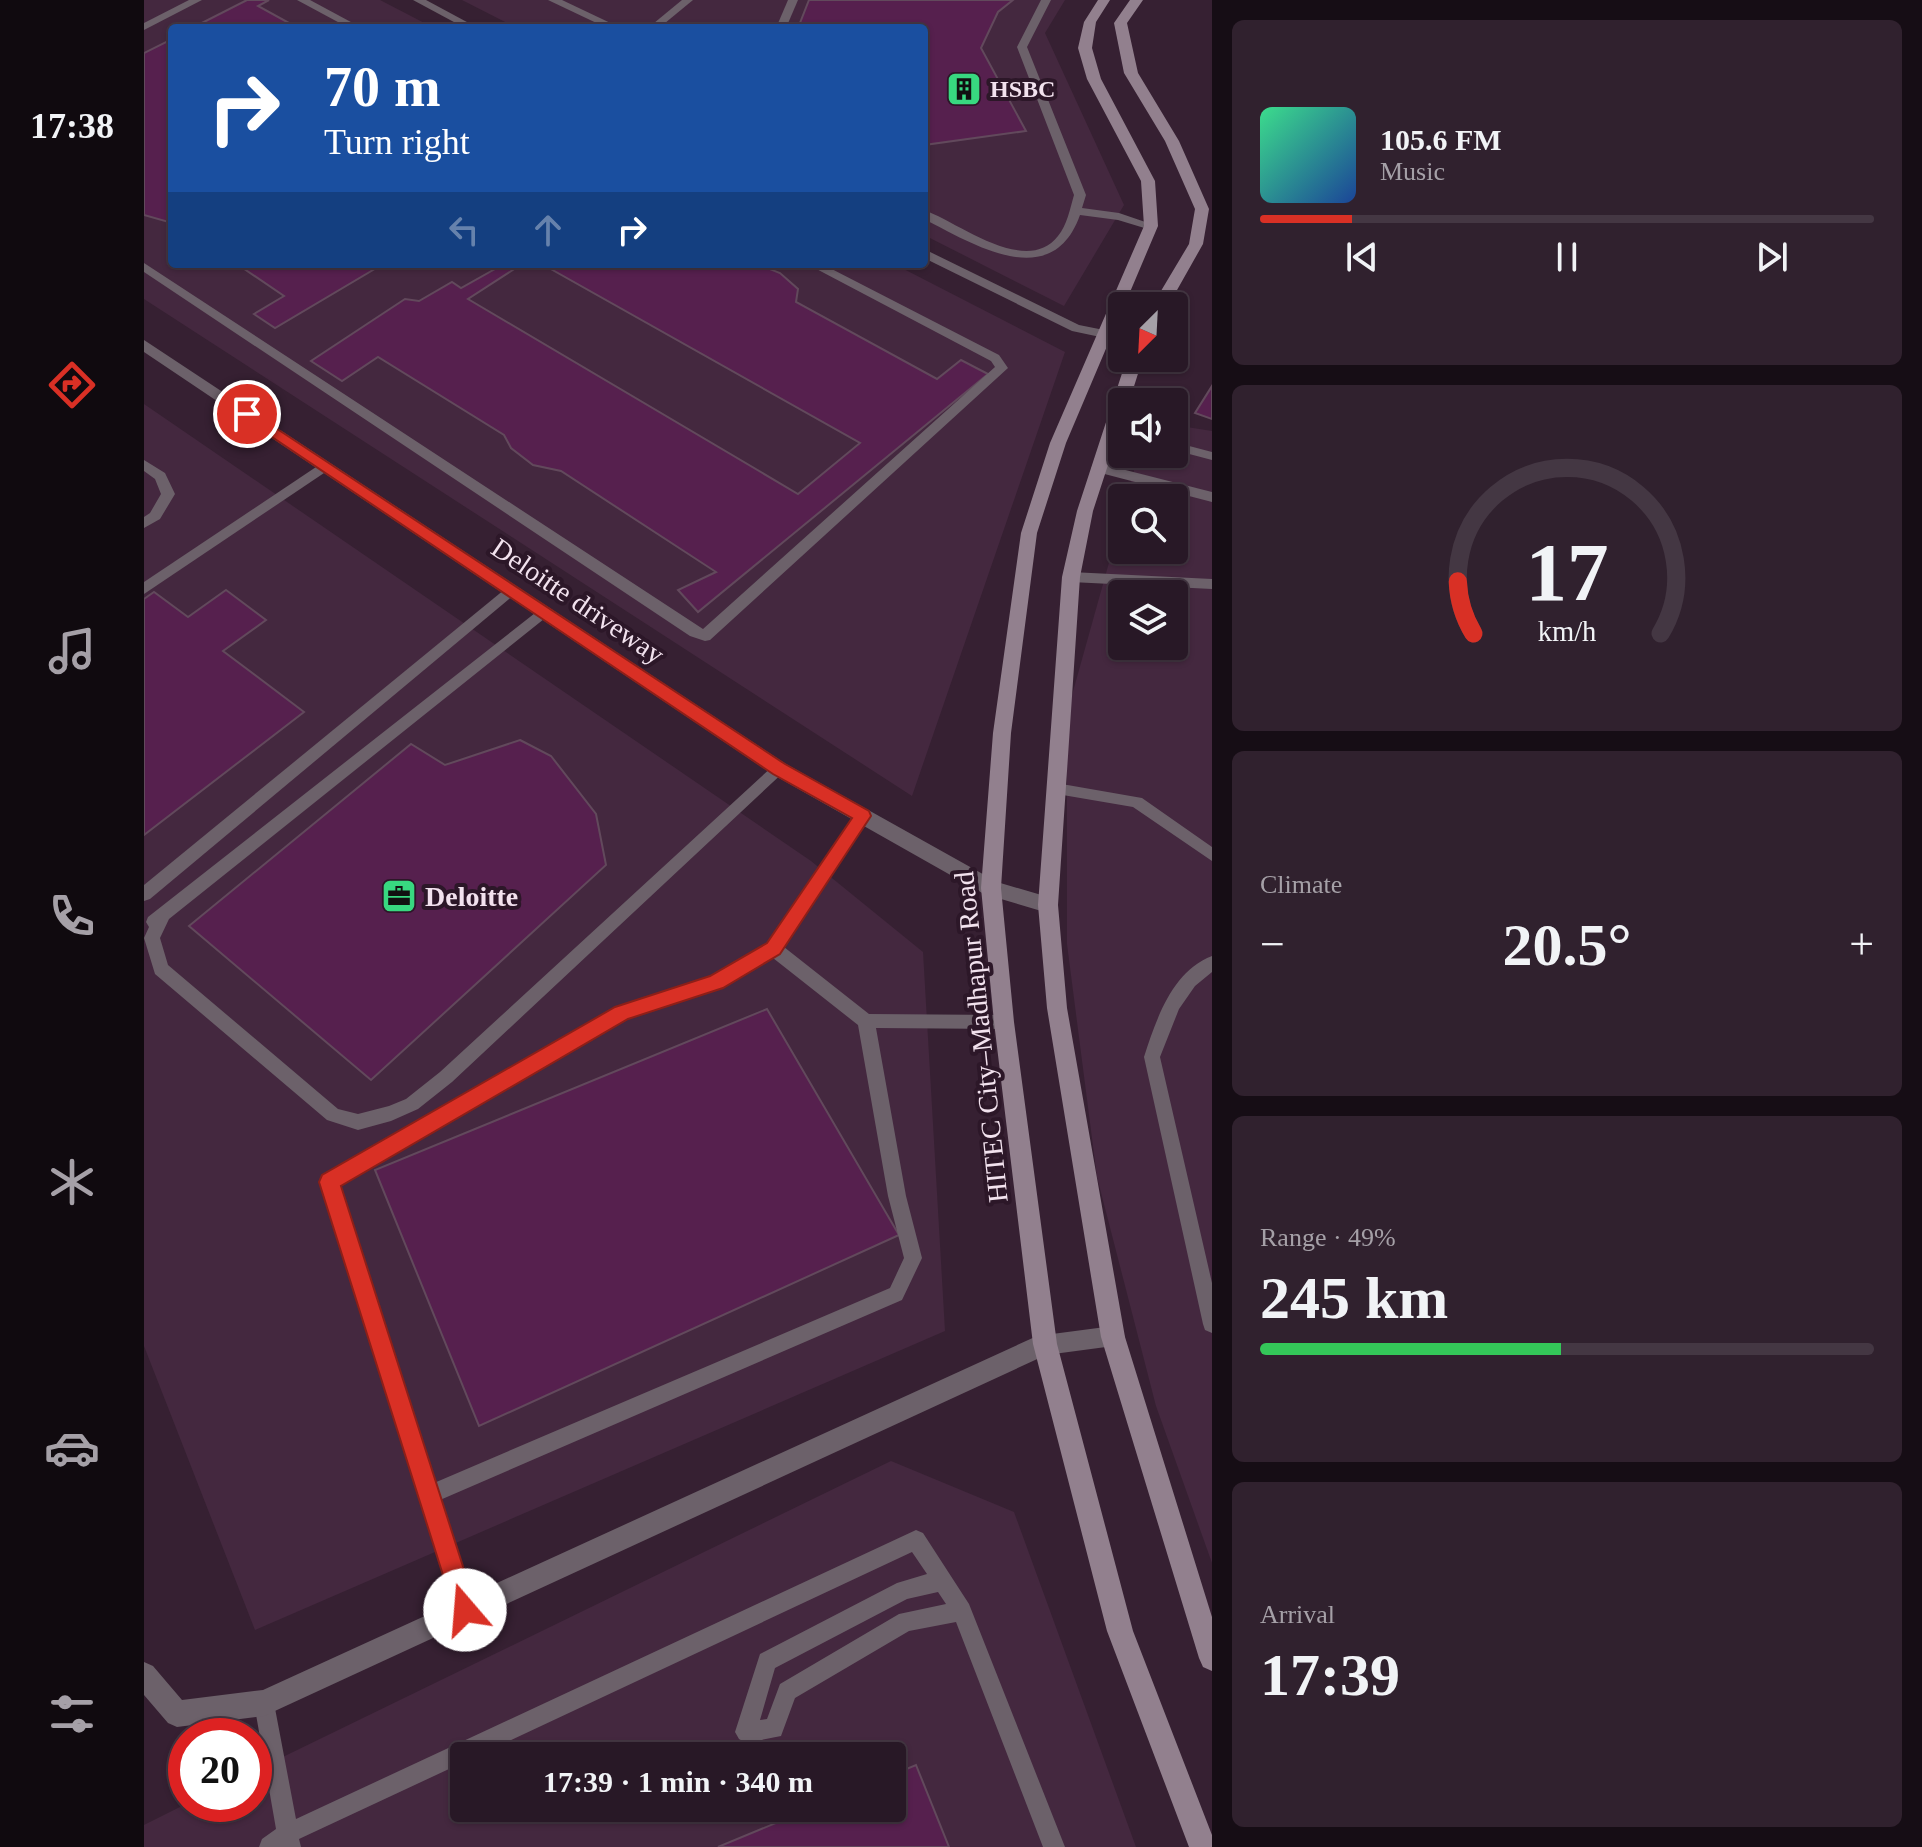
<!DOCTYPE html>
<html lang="en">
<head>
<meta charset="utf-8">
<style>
  :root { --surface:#281826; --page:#30212e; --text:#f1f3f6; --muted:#a5a0a7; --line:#443743; --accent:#d93025 }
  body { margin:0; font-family:"Times New Roman",serif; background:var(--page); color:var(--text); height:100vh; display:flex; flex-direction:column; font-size:30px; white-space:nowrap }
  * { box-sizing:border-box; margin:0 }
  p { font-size:26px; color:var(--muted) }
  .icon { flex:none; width:44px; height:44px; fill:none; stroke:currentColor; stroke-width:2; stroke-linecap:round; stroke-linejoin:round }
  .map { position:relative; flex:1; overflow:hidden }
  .side { display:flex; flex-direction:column; gap:20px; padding:20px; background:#160d15; width:710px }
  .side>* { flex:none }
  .banner { position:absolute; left:24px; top:24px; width:760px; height:244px; border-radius:8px; box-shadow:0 2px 6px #0004,0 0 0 2px var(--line); background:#1a4fa0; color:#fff; overflow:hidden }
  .needle { width:52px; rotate:204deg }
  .fabs { position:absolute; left:964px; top:292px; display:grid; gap:16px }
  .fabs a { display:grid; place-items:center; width:80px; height:80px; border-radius:8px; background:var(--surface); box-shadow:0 2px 6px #0004,0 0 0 2px var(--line); font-size:40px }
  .speed { position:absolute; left:24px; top:1718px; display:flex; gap:16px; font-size:40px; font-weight:700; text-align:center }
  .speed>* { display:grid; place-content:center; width:104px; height:104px; border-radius:50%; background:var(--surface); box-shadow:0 2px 6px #0004,0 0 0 2px var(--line); line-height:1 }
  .speed .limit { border:12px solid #d22; background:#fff; color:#111 }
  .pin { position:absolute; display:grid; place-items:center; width:68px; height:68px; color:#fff; margin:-34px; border:4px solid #fff; border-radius:50%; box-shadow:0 2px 8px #0007 }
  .me { position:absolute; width:88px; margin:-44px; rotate:342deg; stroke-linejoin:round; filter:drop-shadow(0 0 6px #0008) }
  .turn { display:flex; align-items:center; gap:28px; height:168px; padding:0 24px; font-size:36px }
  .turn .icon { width:104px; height:104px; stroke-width:2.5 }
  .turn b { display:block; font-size:56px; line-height:68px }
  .lanes { display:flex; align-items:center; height:76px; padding:0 24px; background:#0003; justify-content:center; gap:40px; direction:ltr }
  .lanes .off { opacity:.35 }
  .big { font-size:60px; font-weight:700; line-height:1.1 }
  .side .card { flex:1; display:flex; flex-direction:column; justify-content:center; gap:12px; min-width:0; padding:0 28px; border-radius:12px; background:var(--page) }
  .side .dial { align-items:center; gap:0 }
  .dial svg { height:208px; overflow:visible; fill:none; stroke:var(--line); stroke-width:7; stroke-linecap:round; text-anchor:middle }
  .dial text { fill:var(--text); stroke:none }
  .song { display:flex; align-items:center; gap:24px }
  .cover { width:96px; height:96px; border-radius:12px; background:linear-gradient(135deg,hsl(150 70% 55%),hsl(220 70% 35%)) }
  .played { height:8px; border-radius:4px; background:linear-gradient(90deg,var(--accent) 15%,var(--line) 15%) }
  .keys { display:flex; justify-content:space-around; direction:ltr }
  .heat { display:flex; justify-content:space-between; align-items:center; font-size:44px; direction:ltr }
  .charge { height:12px; border-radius:6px; background:linear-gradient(90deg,#34c759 49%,var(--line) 0) }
  .trip { position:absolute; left:306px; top:1742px; width:456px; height:80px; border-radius:8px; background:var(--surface); box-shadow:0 2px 6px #0004,0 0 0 2px var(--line); font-weight:700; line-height:80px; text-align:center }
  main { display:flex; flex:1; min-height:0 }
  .menu { display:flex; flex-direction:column; width:144px; justify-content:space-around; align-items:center; background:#100a0f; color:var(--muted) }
  .menu .icon { width:56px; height:56px }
  .menu .selected { color:var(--accent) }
  .menu b { font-size:36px; color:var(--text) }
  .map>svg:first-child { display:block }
  .built { fill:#44283f; fill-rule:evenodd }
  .building { fill:#56204e; stroke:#62495c; stroke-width:2 }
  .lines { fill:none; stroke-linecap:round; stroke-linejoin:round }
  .service { fill:#6c616a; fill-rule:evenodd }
  .minor { fill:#6c616a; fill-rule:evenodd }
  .tertiary { fill:#6c616a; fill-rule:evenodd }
  .secondary { fill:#92808e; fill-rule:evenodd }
  .route { fill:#d93025; stroke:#8d1f18; stroke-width:2 }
  .labels { text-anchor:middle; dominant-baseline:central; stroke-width:8; stroke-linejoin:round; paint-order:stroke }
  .far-poi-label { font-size:24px; font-weight:bold; fill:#f2e2ee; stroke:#2c1728; text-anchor:start }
  .street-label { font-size:28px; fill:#f2e2ee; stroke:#2c1728 }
  .poi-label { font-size:28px; font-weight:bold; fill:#f2e2ee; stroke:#2c1728; text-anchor:start }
</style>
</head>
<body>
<main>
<nav class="menu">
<b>17:38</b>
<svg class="icon selected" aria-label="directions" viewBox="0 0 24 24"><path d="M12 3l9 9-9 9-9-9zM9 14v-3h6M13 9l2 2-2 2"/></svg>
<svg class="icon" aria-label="music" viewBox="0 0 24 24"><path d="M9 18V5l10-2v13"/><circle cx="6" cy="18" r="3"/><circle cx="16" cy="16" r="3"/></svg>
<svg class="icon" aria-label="phone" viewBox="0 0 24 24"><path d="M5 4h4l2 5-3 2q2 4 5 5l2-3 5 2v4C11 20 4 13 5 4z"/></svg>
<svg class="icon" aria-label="climate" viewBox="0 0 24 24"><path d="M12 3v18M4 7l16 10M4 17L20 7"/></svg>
<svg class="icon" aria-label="car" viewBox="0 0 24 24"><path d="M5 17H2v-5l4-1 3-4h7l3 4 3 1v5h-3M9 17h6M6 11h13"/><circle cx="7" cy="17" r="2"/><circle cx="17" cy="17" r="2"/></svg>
<svg class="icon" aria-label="filters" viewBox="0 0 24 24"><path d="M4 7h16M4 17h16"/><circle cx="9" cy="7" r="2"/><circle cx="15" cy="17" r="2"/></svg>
</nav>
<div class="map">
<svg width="1068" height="1847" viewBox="0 0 1068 1847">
  <rect width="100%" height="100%" fill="#362032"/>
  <g class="built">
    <polygon points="0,0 236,0 290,28 28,28 28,264 750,264 921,352 768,796 0,299"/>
    <polygon points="318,0 921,0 901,33 980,205 920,306 780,235 780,28 373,28"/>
    <polygon points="0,404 667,861 779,952 801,1331 111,1630 0,1346"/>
    <path d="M 1030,425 L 1068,431 L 1068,1563 L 1012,1406 L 953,1177 L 923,944 L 923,713 L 978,516 L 978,550 L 1030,550 L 1030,498 L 983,498 L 994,454 L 1030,454 ZM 978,594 L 1030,594 L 1030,646 L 978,646 Z"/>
    <path d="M 747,1461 L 870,1512 L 992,1847 L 0,1847 L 0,1825 L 42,1804 L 110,1804 L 110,1771 ZM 320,1756 L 748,1756 L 748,1808 L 320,1808 Z"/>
  </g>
  <g class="building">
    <polygon points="103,0 125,0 114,6 154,28 48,28"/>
    <polygon points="665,0 869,0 854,12 837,48 882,131 780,145 780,28 654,28"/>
    <polygon points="28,39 28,223 0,215 0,53"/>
    <polygon points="93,264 239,264 131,328 110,314 140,296"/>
    <polygon points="360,264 378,264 324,299 654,494 716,443 398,264 582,264 590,268 613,264 636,273 654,289 652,302 793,379 817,360 844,374 554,612 534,590 572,572 417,471 389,465 367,448 360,435 234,357 198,381 167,361 261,299 275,301 308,282 317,288"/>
    <polygon points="1068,386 1068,419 1051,413"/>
    <polygon points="82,590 122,620 79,651 160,712 0,835 0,599 10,592 44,617"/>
    <polygon points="376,740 407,756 452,814 462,865 227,1080 45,926 267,744 301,765"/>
    <polygon points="623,1009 755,1235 335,1426 231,1170"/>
    <polygon points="772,1765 805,1847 574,1847 668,1808 748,1808 748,1775"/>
  </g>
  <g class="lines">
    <g class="service">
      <polygon points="45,0 58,0 0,30 0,23"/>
      <polygon points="153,0 166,0 218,28 205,28"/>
      <polygon points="269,0 282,0 334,28 321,28"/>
      <polygon points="404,0 418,0 477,28 463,28"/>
      <polygon points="538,0 549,0 515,28 504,28"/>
      <polygon points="644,0 654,0 642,28 632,28"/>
      <path d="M 897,0 L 907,0 L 883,47 L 942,195 L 938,208 L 975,213 L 1013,226 L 1007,230 L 974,220 L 936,215 C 908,294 829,244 780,219 L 780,210 C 814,222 882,277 914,236 C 923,225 926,209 930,195 L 873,47 Z"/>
      <polygon points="780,249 935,325 965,331 967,334 961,338 928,331 780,258"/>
      <polygon points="0,263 559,629 851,367 847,361 663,264 678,264 855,355 864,368 566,640 561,641 546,636 0,272"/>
      <polygon points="1030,442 1068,452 1068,460 1030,450"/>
      <polygon points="0,460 21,473 31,494 16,519 0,528 0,517 6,513 17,494 11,479 0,471"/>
      <polygon points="181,461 188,466 186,469 0,594 0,582"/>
      <polygon points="954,463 1068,492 1068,502 949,471 947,468"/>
      <polygon points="927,572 1068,579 1068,589 927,582 920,577"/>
      <polygon points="366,585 373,590 371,594 6,899 0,901 0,885"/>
      <polygon points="400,606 407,611 405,615 25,919 16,938 24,965 194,1109 214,1114 245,1106 262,1099 296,1072 630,765 635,763 643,769 308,1082 274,1109 247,1121 214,1130 183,1120 11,974 0,938 5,927 2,922 4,917"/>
      <polygon points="912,783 998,798 1068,847 1068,861 989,807 907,793 904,789"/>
      <path d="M 719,810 L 724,812 L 727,816 L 724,820 L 640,947 L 725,1014 L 860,1015 L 866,1017 L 868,1022 L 866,1027 L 860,1029 L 732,1028 L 762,1196 L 778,1258 L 758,1300 L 296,1500 L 331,1610 L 328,1617 L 321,1620 L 314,1617 L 176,1182 L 179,1176 L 472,1008 L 567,977 L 624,944 L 714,812 ZM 629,958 L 714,1025 L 744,1196 L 760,1258 L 746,1288 L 290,1483 L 195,1186 L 483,1018 L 578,987 Z"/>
      <path d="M 1068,956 L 1068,972 L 1051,986 L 1035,1009 L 1016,1057 L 1068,1283 L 1068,1333 L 1061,1330 L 1059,1324 L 1000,1057 C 1012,1020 1028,971 1068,956 Z"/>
      <path d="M 772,1530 L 779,1533 L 825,1604 L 921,1847 L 899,1847 L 812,1622 L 765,1631 L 651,1698 L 637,1736 L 602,1743 L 595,1739 L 591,1732 L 616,1654 L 753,1583 L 783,1574 L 768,1552 L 333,1756 L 320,1756 L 320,1762 L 155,1839 L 157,1847 L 115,1847 L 118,1839 L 132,1829 L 110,1703 L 113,1696 L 120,1693 L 127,1696 L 130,1703 L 152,1819 ZM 794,1592 L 802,1604 L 755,1614 L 636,1684 L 623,1719 L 616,1720 L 631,1668 L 763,1599 Z"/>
    </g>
    <polygon class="minor" points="969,1326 977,1329 981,1337 977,1345 902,1355 120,1716 33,1727 24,1723 0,1695 0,1662 9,1666 38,1700 119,1690 893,1336"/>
    <polygon class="tertiary" points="0,340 642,764 853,882 911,899 914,905 911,911 904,913 840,894 628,774 0,352"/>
    <g class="secondary">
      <polygon points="954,0 966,0 952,22 948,48 957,79 1011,181 1014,226 922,443 893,533 867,733 857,888 870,1022 913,1344 989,1631 1068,1835 1068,1847 1045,1847 963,1631 889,1344 850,1022 837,888 849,733 877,533 906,443 1000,226 997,181 943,79 934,48 940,22"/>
      <polygon points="986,0 999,0 983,23 994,73 1035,141 1065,209 1059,244 1024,306 1008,306 1045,244 1051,209 1021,141 980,73 970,23"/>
      <polygon points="983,358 999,358 985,402 978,402 978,422 949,511 936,577 914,905 923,1008 981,1337 1068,1617 1068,1671 1059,1667 1055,1658 957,1337 903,1008 894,905 918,577 933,511"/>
    </g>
  </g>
  <polygon class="route" points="103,409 641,764 725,811 727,816 636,954 579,988 484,1019 197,1186 333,1610 329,1619 321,1622 313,1619 310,1610 175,1182 178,1175 471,1007 566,976 623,943 708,818 629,774 98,417 96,414"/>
  <defs>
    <g id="building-square" transform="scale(1.8)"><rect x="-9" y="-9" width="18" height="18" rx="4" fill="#38d880" stroke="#2c1728"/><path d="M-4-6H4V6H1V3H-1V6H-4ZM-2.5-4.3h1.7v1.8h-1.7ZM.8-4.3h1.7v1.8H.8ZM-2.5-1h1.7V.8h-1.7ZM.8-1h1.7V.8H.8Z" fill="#111"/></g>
    <g id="office-square" transform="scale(1.8)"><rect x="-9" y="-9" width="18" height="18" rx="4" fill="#38d880" stroke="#2c1728"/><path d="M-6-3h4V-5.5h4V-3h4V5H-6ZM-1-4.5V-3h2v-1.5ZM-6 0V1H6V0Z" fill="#111"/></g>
  </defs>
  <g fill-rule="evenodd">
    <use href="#building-square" x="820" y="89"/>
    <use href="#office-square" x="255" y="896"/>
  </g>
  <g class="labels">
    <g class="far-poi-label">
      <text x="846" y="89">HSBC</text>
    </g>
    <g class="street-label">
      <text transform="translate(434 601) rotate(34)">Deloitte driveway</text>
      <text transform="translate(837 1037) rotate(-96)">HITEC City–Madhapur Road</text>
    </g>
    <g class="poi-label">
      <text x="281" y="896">Deloitte</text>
    </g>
  </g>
</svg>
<div class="fabs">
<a><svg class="needle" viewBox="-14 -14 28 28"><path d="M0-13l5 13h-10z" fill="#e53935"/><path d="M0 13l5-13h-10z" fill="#a5a0a7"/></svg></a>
<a><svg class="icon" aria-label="sound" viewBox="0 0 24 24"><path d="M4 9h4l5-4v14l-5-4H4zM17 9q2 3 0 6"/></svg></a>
<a><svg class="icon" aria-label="search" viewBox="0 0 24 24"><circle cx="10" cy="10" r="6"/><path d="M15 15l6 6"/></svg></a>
<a><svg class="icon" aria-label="layers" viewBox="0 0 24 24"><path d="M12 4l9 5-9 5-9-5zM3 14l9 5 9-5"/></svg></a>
</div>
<div class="speed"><div class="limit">20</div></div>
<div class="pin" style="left:103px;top:414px;background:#d93025"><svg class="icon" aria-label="arrive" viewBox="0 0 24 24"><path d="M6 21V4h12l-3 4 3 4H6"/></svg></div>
<svg class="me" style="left:321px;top:1610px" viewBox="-20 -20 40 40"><circle r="19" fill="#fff"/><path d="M0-13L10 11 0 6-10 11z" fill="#d93025"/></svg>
<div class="trip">17:39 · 1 min · 340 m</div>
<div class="banner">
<div class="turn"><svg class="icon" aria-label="right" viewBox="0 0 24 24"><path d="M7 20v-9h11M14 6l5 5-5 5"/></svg><div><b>70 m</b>Turn right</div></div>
<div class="lanes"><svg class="icon off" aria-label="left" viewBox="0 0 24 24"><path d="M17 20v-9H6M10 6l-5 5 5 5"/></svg><svg class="icon off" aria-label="ahead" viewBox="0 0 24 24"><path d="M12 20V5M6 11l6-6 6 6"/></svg><svg class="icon" aria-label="right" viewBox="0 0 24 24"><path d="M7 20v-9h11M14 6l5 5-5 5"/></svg></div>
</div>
</div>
<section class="side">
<div class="card">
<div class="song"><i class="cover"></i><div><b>105.6 FM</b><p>Music</p></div></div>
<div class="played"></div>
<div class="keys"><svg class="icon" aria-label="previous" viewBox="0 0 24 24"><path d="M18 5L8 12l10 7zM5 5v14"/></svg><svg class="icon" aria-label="pause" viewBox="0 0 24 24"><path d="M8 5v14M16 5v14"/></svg><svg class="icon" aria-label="next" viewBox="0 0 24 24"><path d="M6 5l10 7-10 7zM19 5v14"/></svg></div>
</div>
<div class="card dial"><svg viewBox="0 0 100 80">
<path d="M14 69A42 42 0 1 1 86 69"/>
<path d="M14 69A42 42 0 0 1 8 49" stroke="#d93025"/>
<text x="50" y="56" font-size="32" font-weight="700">17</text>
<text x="50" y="72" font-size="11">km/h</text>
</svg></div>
<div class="card"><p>Climate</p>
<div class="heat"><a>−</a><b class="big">20.5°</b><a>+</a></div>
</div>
<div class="card"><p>Range · 49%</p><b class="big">245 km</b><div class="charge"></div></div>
<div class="card"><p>Arrival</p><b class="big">17:39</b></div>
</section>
</main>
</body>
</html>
